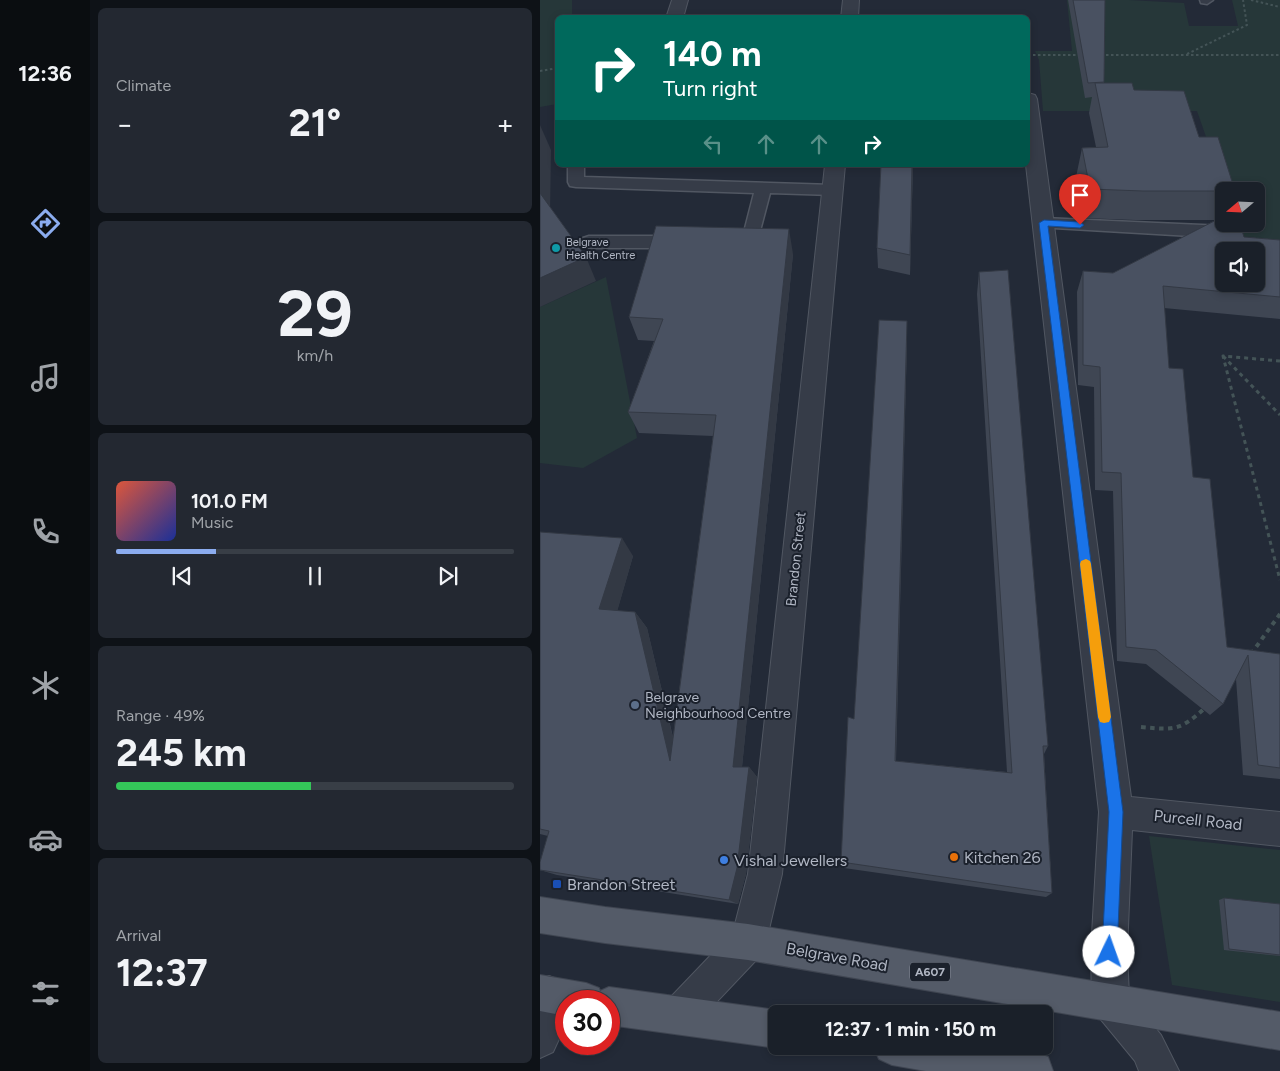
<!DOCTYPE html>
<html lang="en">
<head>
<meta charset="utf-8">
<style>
  :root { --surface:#1a2029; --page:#232831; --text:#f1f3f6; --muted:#9fa3a8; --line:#383e46; --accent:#8bacef }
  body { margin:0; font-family:Figtree,sans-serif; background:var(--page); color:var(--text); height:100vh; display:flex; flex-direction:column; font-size:19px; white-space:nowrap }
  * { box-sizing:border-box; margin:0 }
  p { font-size:16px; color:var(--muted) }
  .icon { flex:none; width:28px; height:28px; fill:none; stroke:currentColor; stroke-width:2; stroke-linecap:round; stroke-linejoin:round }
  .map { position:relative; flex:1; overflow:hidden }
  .drawer { display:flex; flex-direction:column; gap:8px; padding:8px; background:#0e1217; width:450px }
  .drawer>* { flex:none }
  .banner { position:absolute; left:15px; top:15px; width:475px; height:152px; border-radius:8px; box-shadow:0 2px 8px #0003,0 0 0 1px var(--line); background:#00695c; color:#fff; overflow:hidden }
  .needle { width:32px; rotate:251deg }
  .controls { position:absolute; left:675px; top:182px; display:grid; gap:10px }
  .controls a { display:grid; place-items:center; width:50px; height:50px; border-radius:8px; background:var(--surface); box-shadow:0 2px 8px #0003,0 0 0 1px var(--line); font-size:25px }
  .speed { position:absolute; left:15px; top:990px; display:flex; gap:10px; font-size:25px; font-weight:700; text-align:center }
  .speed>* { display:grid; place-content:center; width:65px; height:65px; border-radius:50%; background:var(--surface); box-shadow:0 2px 8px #0003,0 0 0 1px var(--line); line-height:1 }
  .speed .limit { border:8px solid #d22; background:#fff; color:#111 }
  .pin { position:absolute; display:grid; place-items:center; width:42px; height:42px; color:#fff; margin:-51px -21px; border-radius:50% 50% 50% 0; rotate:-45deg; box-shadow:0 0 5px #0007 }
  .pin .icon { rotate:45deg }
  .me { position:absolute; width:55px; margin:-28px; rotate:3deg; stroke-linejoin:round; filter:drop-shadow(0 0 4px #0008) }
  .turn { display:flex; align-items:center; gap:18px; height:105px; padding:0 25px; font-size:22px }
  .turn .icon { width:65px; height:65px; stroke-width:2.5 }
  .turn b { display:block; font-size:35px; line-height:42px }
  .lanes { display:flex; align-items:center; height:48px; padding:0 25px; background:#0003; justify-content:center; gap:25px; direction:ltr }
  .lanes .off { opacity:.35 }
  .big { font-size:38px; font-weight:700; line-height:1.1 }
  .drawer .tile { flex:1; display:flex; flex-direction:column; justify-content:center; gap:8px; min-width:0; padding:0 18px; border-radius:8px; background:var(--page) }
  .drawer .dial { align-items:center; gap:0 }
  .dial b { font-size:65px; line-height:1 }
  .song { display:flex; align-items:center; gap:15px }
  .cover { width:60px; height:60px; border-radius:8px; background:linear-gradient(135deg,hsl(10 70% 55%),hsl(230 70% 35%)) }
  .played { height:5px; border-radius:2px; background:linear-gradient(90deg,var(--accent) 25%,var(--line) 25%) }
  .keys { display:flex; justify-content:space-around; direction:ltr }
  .heat { display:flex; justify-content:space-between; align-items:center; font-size:28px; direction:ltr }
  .charge { height:8px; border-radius:4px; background:linear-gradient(90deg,#34c759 49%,var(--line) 0) }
  .trip { position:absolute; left:228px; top:1005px; width:285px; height:50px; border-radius:8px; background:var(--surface); box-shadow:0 2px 8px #0003,0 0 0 1px var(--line); font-weight:700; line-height:50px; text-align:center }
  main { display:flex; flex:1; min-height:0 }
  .tabs { display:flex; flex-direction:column; width:90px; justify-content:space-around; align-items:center; background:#0a0d10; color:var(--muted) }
  .tabs .icon { width:35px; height:35px }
  .tabs .active { color:var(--accent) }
  .tabs b { font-size:22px; color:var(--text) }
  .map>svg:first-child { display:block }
  .green { fill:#263739 }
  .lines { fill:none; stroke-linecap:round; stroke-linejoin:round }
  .lane-casing { stroke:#515762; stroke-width:3 }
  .street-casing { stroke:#515762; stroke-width:2 }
  .primary-casing { stroke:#3f4551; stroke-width:2 }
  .path-far2 { stroke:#445457; stroke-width:2; stroke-dasharray:2.5 2.5; stroke-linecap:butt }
  .path-far1 { stroke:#445457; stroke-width:3; stroke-dasharray:4 4; stroke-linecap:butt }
  .path { stroke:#445457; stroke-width:4; stroke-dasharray:4.5 4.5; stroke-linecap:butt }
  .lane { fill:#363c48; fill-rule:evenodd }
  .street { fill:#363c48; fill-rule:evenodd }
  .primary { fill:#545b68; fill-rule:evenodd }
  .wall { fill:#3f4653 }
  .shaded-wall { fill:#333944 }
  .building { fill:#495161; stroke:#333944; fill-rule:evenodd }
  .route { fill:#1a73e8; stroke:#114b97 }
  .slow { fill:#f59e0b }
  .culture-dot { fill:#0f9aa8; stroke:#1b212c; stroke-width:2 }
  .service-dot { fill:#5c6f8a; stroke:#1b212c; stroke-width:2 }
  .food-dot { fill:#e8710a; stroke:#1b212c; stroke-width:2 }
  .shop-dot { fill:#3f7fe0; stroke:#1b212c; stroke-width:2 }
  .transit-dot { fill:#1a4fb4; stroke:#1b212c; stroke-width:2 }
  .labels { text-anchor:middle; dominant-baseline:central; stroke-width:4; stroke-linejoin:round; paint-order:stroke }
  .far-poi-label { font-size:11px; fill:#b1b7c4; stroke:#1b212c; text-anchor:start }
  .shield { fill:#1b212c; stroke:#848a96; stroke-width:1 }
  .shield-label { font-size:12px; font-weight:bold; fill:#b1b7c4 }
  .street-label { font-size:14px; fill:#b1b7c4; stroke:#1b212c }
  .poi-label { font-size:14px; fill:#b1b7c4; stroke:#1b212c; text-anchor:start }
  .near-street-label { font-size:16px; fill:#b1b7c4; stroke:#1b212c }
  .near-poi-label { font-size:16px; fill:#b1b7c4; stroke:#1b212c; text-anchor:start }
</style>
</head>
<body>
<main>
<nav class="tabs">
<b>12:36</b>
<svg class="icon active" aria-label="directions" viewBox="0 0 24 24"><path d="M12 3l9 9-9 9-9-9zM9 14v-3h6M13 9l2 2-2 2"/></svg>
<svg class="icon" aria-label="music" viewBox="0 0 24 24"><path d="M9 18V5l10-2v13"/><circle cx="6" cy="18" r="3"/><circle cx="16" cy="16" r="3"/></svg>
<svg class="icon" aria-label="phone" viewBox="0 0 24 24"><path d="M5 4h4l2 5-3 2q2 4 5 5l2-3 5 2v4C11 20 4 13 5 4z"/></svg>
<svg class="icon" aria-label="climate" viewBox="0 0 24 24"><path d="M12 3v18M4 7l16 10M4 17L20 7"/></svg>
<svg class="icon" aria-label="car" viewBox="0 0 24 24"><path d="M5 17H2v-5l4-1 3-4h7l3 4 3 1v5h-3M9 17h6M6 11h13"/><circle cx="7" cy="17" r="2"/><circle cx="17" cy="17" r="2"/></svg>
<svg class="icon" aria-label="filters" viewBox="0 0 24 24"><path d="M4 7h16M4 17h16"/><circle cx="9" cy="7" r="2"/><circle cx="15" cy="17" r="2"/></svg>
</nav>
<section class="drawer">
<div class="tile"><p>Climate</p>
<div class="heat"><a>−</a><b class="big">21°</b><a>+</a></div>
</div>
<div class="tile dial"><b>29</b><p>km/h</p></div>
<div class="tile">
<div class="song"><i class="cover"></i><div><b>101.0 FM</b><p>Music</p></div></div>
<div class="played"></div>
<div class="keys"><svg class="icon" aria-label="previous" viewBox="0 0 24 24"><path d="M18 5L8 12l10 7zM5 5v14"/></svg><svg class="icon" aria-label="pause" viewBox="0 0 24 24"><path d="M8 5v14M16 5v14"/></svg><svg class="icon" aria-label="next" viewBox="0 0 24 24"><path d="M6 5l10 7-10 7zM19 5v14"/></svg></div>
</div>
<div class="tile"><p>Range · 49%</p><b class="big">245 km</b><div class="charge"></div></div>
<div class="tile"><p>Arrival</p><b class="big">12:37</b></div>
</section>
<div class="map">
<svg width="740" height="1071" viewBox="0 0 740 1071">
  <rect width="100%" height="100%" fill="#232a37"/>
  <g class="green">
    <polygon points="0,0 32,0 32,17 18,18 17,104 0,107"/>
    <polygon points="527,0 589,0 644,3 649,26 698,26 692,0 740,0 740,242 701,240 695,224 716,224 716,191 685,191 657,111 503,111 499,60 495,51 532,51"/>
    <polygon points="66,277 97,438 43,468 0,463 0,307"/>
    <polygon points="609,836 740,850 740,1002 632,985"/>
  </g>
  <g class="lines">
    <g class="lane-casing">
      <g id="lane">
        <polygon points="660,0 673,0 667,4 661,3"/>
        <polygon points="28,165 44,165 44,177 293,185 299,186 301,190 299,194 293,195 230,193 216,246 210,248 190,246 188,242 190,238 203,236 214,193 36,187 30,186 28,182"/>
        <polygon points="503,218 685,226 691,228 693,232 691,236 685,238 497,227 495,223 497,219"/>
        <polygon points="49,236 141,236 147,238 149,242 147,246 141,248 49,248 43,246 41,242 43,238"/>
      </g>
    </g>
    <g class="street-casing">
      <g id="street">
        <polygon points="132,0 148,0 143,18 126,18"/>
        <polygon points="303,0 319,0 318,18 301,18"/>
        <polygon points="488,93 495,95 497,99 591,797 740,812 740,846 592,830 587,952 589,996 621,1035 639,1071 599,1071 595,1061 558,1016 552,1003 551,952 559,812 486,165"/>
        <polygon points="285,165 305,165 242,874 226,942 221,955 152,1028 139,1034 126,1028 120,1015 126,1002 193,932 208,874"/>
        <polygon points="9,976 22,981 27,994 19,1039 13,1052 0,1058 0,979"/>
      </g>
    </g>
    <g class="primary-casing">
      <g id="primary">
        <polygon points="0,897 65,907 208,924 740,1012 740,1050 208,960 65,943 0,933"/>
        <polygon points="0,975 46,983 59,988 60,991 69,987 236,1010 244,1014 236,1014 236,1046 240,1046 236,1048 69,1025 69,1001 26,1001 26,1016 0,1011"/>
        <polygon points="333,1046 462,1046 494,1052 508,1057 513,1071 386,1071 352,1065 339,1059"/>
      </g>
    </g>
    <g class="path-far2">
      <polyline points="711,0 740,7"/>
      <polyline points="647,54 707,25 703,0"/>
      <polyline points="488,55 542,55"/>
      <polyline points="561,55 740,55"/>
      <polyline points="0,71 18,68"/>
    </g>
    <g class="path-far1">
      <polyline points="683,356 740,415"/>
      <polyline points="740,361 683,356 740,580"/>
    </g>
    <g class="path">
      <polyline points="711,654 740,614"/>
      <path d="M 601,727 C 634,730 640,731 665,708"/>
    </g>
    <use href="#lane" class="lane"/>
    <use href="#street" class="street"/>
    <use href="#primary" class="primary"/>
  </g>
  <g class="wall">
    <polygon points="528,0 565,0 564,83 594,90 659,137 684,191 684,224 704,237 740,240 740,319 624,308 629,368 653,477 687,647 740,654 740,779 703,775 696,679 683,704 670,715 606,664 577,661 573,491 555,490 554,387 538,385 537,292 543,271 573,273 676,220 595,220 543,218 536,177 542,148 556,147 549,113 552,97 545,98"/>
    <polygon points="218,165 262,165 261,168"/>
    <polygon points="341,165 373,165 370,275 338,268 337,248"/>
    <polygon points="253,254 202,767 209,767 217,777 206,874 198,904 17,875 0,870 8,836 0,834 0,532 93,556 77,611 95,612 107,628 133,737 173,436 99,433 88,412 114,341 98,340 89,317"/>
    <polygon points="439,272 508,746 504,754 512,893 506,897 304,868 301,862 314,719 367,321 367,342 356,761 467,772 437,294"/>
    <polygon points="684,898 740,904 740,956 684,950 679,900"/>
  </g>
  <g class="shaded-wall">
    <polygon points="0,125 11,150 10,215 0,194"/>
    <polygon points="372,165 373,165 370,275 370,255"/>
    <polygon points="249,229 253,254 201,777 193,767"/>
    <polygon points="46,257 56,281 0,307 0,278"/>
    <polygon points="367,321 367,342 355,770 355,761"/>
    <polygon points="82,538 93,556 73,626 59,609"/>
    <polygon points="95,612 107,628 141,772 130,761"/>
    <polygon points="209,767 217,777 206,874 198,904 189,900"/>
  </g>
  <g class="building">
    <polygon points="533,0 565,0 564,82 548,83"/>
    <polygon points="555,83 592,83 594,90 644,91 659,137 678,137 695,191 603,191 550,189 542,148 568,147"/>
    <polygon points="341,165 372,165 370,255 337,248"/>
    <polygon points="0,193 46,257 0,278"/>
    <path d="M 682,217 L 684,217 L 684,224 L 700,224 L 704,237 L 740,240 L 740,297 L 623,286 L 629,368 L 643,369 L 653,477 L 670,479 L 687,647 L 740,654 L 740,768 L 718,765 L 708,655 L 683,704 L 616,650 L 586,647 L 581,473 L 562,472 L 560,367 L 543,365 L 543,271 L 573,273 ZM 684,251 L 716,251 L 716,284 L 684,284 Z"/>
    <polygon points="116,226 249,229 193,767 209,767 197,868 189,900 0,870 0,862 9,831 0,829 0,532 82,538 59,609 95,612 130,761 176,415 88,412 123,319 89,317"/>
    <polygon points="468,270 508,746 503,746 512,893 301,862 308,717 314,719 339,320 367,321 355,761 472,773 439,272"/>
    <polygon points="684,898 740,904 740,955 689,949"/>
  </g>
  <polygon class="route" points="504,220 540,222 544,225 540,228 508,226 583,812 577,952 575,957 569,959 564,957 562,952 569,812 499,223"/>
  <polygon class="slow" points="546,559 550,561 551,564 571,717 569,722 564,723 560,722 558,717 540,564 541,561"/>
  <circle class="culture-dot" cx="16" cy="248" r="5"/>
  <circle class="service-dot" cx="95" cy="705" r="5"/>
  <circle class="food-dot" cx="414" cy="857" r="5"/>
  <circle class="shop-dot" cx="184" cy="860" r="5"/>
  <rect class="transit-dot" x="12" y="879" width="10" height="10" rx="2.5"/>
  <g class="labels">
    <g class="far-poi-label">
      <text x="26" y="242">Belgrave<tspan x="26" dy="13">Health Centre</tspan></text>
    </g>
    <rect class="shield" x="370" y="962.5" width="40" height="19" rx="4"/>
    <g class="shield-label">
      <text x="390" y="972">A607</text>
    </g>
    <g class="street-label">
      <text transform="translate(256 559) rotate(-84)">Brandon Street</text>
    </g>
    <g class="poi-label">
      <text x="105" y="697">Belgrave<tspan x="105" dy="16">Neighbourhood Centre</tspan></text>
    </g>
    <g class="near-street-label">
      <text transform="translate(658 820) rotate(6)">Purcell Road</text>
      <text transform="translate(297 957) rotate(10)">Belgrave Road</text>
    </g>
    <g class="near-poi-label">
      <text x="424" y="857">Kitchen 26</text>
      <text x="194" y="860">Vishal Jewellers</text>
      <text x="27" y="884">Brandon Street</text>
    </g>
  </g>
</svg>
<div class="controls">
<a><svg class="needle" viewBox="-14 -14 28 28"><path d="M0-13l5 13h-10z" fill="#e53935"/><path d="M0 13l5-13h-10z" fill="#9fa3a8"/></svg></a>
<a><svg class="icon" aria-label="sound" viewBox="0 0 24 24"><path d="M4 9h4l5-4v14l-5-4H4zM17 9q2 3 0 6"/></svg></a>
</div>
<div class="speed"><div class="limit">30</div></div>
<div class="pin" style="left:540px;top:225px;background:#d93025"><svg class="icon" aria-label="arrive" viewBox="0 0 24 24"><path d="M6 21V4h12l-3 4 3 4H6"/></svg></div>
<svg class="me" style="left:569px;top:952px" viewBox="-20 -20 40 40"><circle r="19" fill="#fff"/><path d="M0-13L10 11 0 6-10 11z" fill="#1a73e8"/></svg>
<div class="trip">12:37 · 1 min · 150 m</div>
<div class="banner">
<div class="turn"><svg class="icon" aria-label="right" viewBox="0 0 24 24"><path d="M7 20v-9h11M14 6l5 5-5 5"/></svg><div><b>140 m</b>Turn right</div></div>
<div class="lanes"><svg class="icon off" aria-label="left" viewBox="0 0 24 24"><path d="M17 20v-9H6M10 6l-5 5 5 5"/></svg><svg class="icon off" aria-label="ahead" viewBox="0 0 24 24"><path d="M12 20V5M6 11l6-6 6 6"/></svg><svg class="icon off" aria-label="ahead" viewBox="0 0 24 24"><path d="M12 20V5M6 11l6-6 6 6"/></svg><svg class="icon" aria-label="right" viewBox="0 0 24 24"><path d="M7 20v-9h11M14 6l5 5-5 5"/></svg></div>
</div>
</div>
</main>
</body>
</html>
